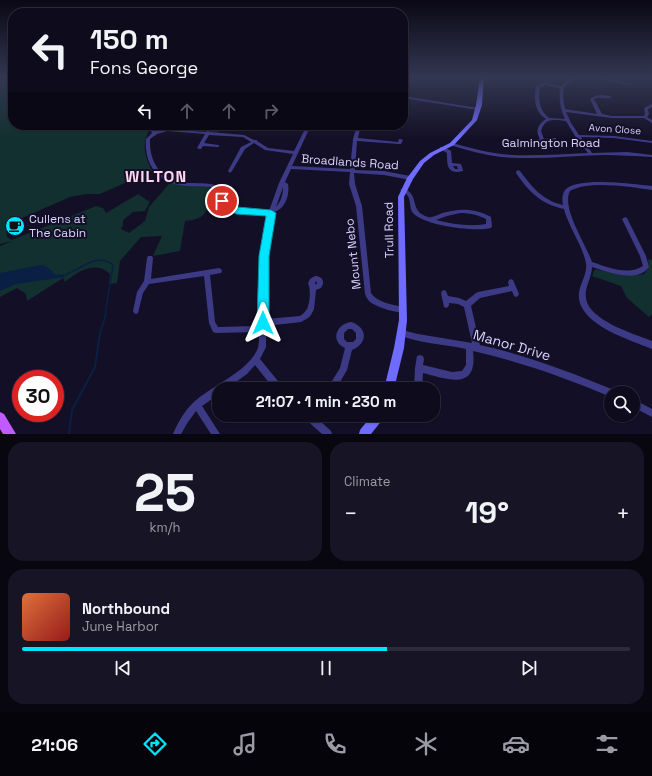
<!DOCTYPE html>
<html lang="en">
<head>
<meta charset="utf-8">
<style>
  :root { --surface:#0e0b1c; --page:#171425; --text:#f1f3f6; --muted:#9b9ba3; --line:#2e2b3b; --accent:#00e5ff }
  body { margin:0; font-family:"Space Grotesk",sans-serif; background:var(--page); color:var(--text); height:100vh; display:flex; flex-direction:column; font-size:15px; white-space:nowrap }
  * { box-sizing:border-box; margin:0 }
  p { font-size:13px; color:var(--muted) }
  .icon { flex:none; width:22px; height:22px; fill:none; stroke:currentColor; stroke-width:2; stroke-linecap:round; stroke-linejoin:round }
  .map { position:relative; height:434px; overflow:hidden }
  .details { display:flex; flex-direction:column; gap:8px; padding:8px; background:#08060f; flex:1 }
  .details>* { flex:none }
  .top-card { position:absolute; left:8px; top:8px; width:400px; height:122px; border-radius:16px; box-shadow:0 1px 3px #0004,0 0 0 1px var(--line); background:#0e0b1c; color:var(--text); overflow:hidden }
  .fabs { position:absolute; left:604px; top:386px; display:grid; gap:8px }
  .fabs a { display:grid; place-items:center; width:36px; height:36px; border-radius:50%; background:var(--surface); box-shadow:0 1px 3px #0004,0 0 0 1px var(--line); font-size:20px }
  .speed { position:absolute; left:12px; top:370px; display:flex; gap:8px; font-size:20px; font-weight:700; text-align:center }
  .speed>* { display:grid; place-content:center; width:52px; height:52px; border-radius:50%; background:var(--surface); box-shadow:0 1px 3px #0004,0 0 0 1px var(--line); line-height:1 }
  .speed .limit { border:6px solid #d22; background:#fff; color:#111 }
  .pin { position:absolute; display:grid; place-items:center; width:34px; height:34px; color:#fff; margin:-17px; border:2px solid #fff; border-radius:50%; box-shadow:0 1px 4px #0007 }
  .me { position:absolute; width:44px; margin:-22px; rotate:0deg; stroke-linejoin:round; filter:drop-shadow(0 0 3px #0008) }
  .turn { display:flex; align-items:center; gap:14px; height:84px; padding:0 16px; font-size:18px }
  .turn .icon { width:52px; height:52px; stroke-width:2.5 }
  .turn b { display:block; font-size:28px; line-height:34px }
  .lanes { display:flex; align-items:center; height:38px; padding:0 16px; background:#0003; justify-content:center; gap:20px; direction:ltr }
  .lanes .off { opacity:.35 }
  .big { font-size:30px; font-weight:700; line-height:1.1 }
  .details .card { flex:1; display:flex; flex-direction:column; justify-content:center; gap:6px; min-width:0; padding:0 14px; border-radius:16px; background:var(--page) }
  .details .dial { align-items:center; gap:0 }
  .dial b { font-size:52px; line-height:1 }
  .song { display:flex; align-items:center; gap:12px }
  .cover { width:48px; height:48px; border-radius:6px; background:linear-gradient(135deg,hsl(20 70% 55%),hsl(0 70% 35%)) }
  .played { height:4px; border-radius:2px; background:linear-gradient(90deg,var(--accent) 60%,var(--line) 60%) }
  .keys { display:flex; justify-content:space-around; direction:ltr }
  .heat { display:flex; justify-content:space-between; align-items:center; font-size:22px; direction:ltr }
  .details .tiles { flex:1; display:grid; gap:8px; grid-template-columns:1fr 1fr }
  .card:last-child { grid-column:span 2 }
  .trip { position:absolute; left:212px; top:382px; width:228px; height:40px; border-radius:16px; background:var(--surface); box-shadow:0 1px 3px #0004,0 0 0 1px var(--line); font-weight:700; line-height:40px; text-align:center }
  .menu { display:flex; height:64px; justify-content:space-around; align-items:center; background:#06040b; color:var(--muted) }
  .menu .icon { width:28px; height:28px }
  .menu .current { color:var(--accent) }
  .menu b { font-size:18px; color:var(--text) }
  .map>svg:first-child { display:block }
  .green { fill:#12302f }
  .water { fill:#0a1f44 }
  .lines { fill:none; stroke-linecap:round; stroke-linejoin:round }
  .stream-far1 { stroke:#0a1f44; stroke-width:1.5 }
  .stream { stroke:#0a1f44; stroke-width:2 }
  .street { fill:#3d3a85; fill-rule:evenodd }
  .secondary { fill:#6f6bff; fill-rule:evenodd }
  .primary { fill:#c25bff; fill-rule:evenodd }
  .route { fill:#00e5ff; stroke:#0095a6 }
  .labels { text-anchor:middle; dominant-baseline:central; stroke-width:4; stroke-linejoin:round; paint-order:stroke }
  .far-street-label { font-size:10px; fill:#d9d4ff; stroke:#130f26 }
  .street-label { font-size:12px; fill:#d9d4ff; stroke:#130f26 }
  .poi-label { font-size:12px; fill:#d9d4ff; stroke:#130f26; text-anchor:start }
  .near-street-label { font-size:14px; fill:#d9d4ff; stroke:#130f26 }
  .district-label { font-size:16px; font-weight:bold; letter-spacing:1px; fill:#ffd6f0; stroke:#130f26 }
</style>
</head>
<body>
<div class="map">
<svg width="652" height="434" viewBox="0 0 652 434">
  <rect width="100%" height="100%" fill="#130f26"/>
  <g class="green">
    <path d="M 0,78 L 13,78 L 13,125 L 151,125 C 142,145 143,151 152,171 L 100,194 L 86,194 L 70,197 L 6,225 L 7,237 L 12,240 L 96,206 L 103,208 L 106,213 L 138,194 L 150,202 L 145,211 L 133,212 L 123,220 L 123,225 L 121,229 L 129,233 L 145,221 L 149,207 L 170,183 L 209,187 L 212,190 C 208,210 208,219 185,221 L 180,251 L 153,256 L 162,236 L 141,237 L 120,261 L 117,283 L 109,284 L 110,274 C 96,260 78,271 65,282 L 63,278 L 27,301 L 26,294 L 17,288 L 0,297 L 0,246 L 12,241 L 0,244 Z"/>
    <polygon points="159,125 221,130 218,132 157,129"/>
    <polygon points="648,259 652,260 652,314 649,317 627,298 621,286 592,276 595,269 626,276 644,274 649,267"/>
  </g>
  <polygon class="water" points="40,265 46,266 56,275 64,274 65,277 16,284 0,291 0,273"/>
  <g class="lines">
    <path class="stream-far1" d="M 65,275 C 81,269 97,252 113,265 L 105,315"/>
    <polyline class="stream" points="69,434 72,410 95,367 100,333 106,314"/>
    <g class="street">
      <path d="M 570,78 L 574,78 L 564,87 L 563,97 L 565,109 L 597,114 L 590,99 C 597,94 604,94 612,97 C 606,100 600,96 594,99 L 602,114 L 612,116 L 644,116 L 645,114 L 644,108 L 652,104 L 652,107 L 648,109 L 649,114 L 647,117 L 652,120 L 652,123 L 644,118 L 612,118 L 566,112 L 571,123 L 579,135 L 614,136 L 652,141 L 652,143 L 614,138 L 581,137 L 592,153 L 627,152 L 652,155 L 652,157 C 636,156 619,155 603,155 C 569,156 535,160 501,157 C 484,155 467,150 450,145 L 450,144 L 452,143 C 468,147 484,152 501,154 C 529,157 559,154 588,153 L 575,136 L 566,121 C 555,120 545,117 541,131 L 544,139 L 554,138 L 556,138 L 556,140 L 530,142 L 528,141 L 530,140 L 540,139 C 535,131 538,124 546,119 C 534,111 534,99 536,86 L 545,83 L 561,86 ZM 545,85 L 560,88 C 559,99 560,109 565,119 L 549,118 C 539,110 538,99 540,87 Z"/>
      <polygon points="597,78 605,78 631,84 629,85"/>
      <polygon points="403,96 478,108 480,109 478,110 403,98"/>
      <path d="M 153,125 L 157,125 L 155,131 L 156,131 L 167,129 L 206,132 L 208,131 L 210,132 L 244,135 L 254,140 L 257,140 L 257,141 L 268,148 L 294,151 L 307,125 L 311,125 L 292,166 L 350,169 L 353,139 L 357,125 L 361,125 L 358,138 L 398,142 L 399,139 L 401,139 L 403,140 L 401,144 L 399,144 L 357,141 L 355,170 L 384,171 L 410,176 L 412,178 L 410,180 L 384,175 L 354,173 L 355,184 L 362,206 L 371,293 C 379,304 394,304 405,308 L 406,310 L 405,312 C 397,314 377,307 370,302 C 368,300 366,297 365,294 L 356,206 L 349,184 L 350,172 L 291,169 L 285,182 L 288,184 C 290,195 285,209 274,212 L 269,237 L 266,319 L 300,316 C 303,314 305,312 307,309 C 310,303 311,289 308,283 L 310,279 L 315,276 C 320,276 324,279 323,284 L 321,288 L 316,290 L 314,309 L 311,315 L 308,318 L 301,322 L 266,326 L 266,347 L 260,359 L 282,386 L 283,389 L 274,389 L 255,365 L 247,374 L 226,389 L 219,389 L 219,394 L 202,406 L 220,434 L 211,434 L 196,411 L 188,422 L 181,434 L 173,434 C 178,422 185,410 195,401 C 213,385 249,371 258,348 C 259,343 259,337 259,332 L 216,333 L 213,332 L 209,323 L 204,276 L 149,284 L 143,293 L 138,313 L 136,314 L 134,313 L 133,311 L 137,292 L 144,281 L 147,258 L 148,256 L 152,256 L 153,258 L 151,279 L 219,268 L 221,269 L 222,271 L 221,273 L 210,275 L 215,322 L 218,327 L 259,326 L 263,237 L 268,215 C 240,214 225,214 211,187 C 201,186 190,187 180,185 C 156,181 144,162 146,139 L 152,133 L 151,131 ZM 167,131 L 205,134 L 197,148 L 199,149 L 201,149 L 203,146 L 218,147 L 220,146 L 218,145 L 204,143 L 209,135 L 243,137 L 251,142 L 241,147 L 228,171 L 230,173 L 232,171 L 245,149 L 254,143 L 265,150 L 293,154 L 279,183 L 269,211 C 241,210 230,211 215,185 C 203,182 191,184 180,182 C 159,178 149,160 150,139 L 157,134 ZM 283,187 C 283,195 281,201 276,207 ZM 316,281 L 317,283 L 316,285 L 315,283 Z"/>
      <path d="M 380,125 L 396,125 L 397,126 C 393,128 384,127 380,125 Z"/>
      <path d="M 440,147 L 444,147 L 451,151 L 452,163 L 461,164 L 463,170 L 463,171 C 447,175 447,165 447,153 L 440,149 ZM 453,166 L 457,166 L 458,169 L 455,169 Z"/>
      <path d="M 518,170 L 520,171 C 531,186 543,201 563,205 C 562,200 562,194 565,190 C 576,176 635,184 652,186 L 652,190 C 630,187 589,180 570,191 C 561,208 586,244 592,262 C 607,267 628,276 643,266 L 640,256 L 622,219 L 625,217 L 627,218 L 646,256 L 649,267 C 636,284 609,272 592,267 C 592,278 584,287 586,298 C 588,320 634,334 652,341 L 652,349 C 630,340 583,326 579,299 C 577,286 588,276 586,263 C 582,244 569,228 564,209 C 541,204 529,192 516,173 L 516,172 Z"/>
      <path d="M 403,188 C 421,195 408,211 428,217 C 432,218 438,215 442,213 C 460,208 475,208 491,217 L 492,226 L 491,228 C 475,232 425,226 413,213 C 409,208 411,201 408,196 C 406,193 403,192 400,190 ZM 460,213 C 470,213 478,215 486,219 L 486,224 C 470,227 452,224 436,220 L 447,216 Z"/>
      <path d="M 511,279 L 513,280 L 519,294 L 518,296 L 516,297 L 514,296 L 512,291 L 480,298 L 471,306 L 480,345 C 526,355 570,372 614,390 L 615,393 L 611,393 L 611,397 C 566,378 521,362 473,351 C 478,392 447,379 423,373 L 422,389 L 414,389 L 415,368 L 417,356 L 420,355 L 423,356 L 424,359 L 423,365 L 452,372 L 462,371 L 466,365 L 466,349 C 444,344 421,344 399,335 L 398,333 L 399,331 L 402,330 L 418,334 L 472,343 L 464,307 L 458,304 L 449,303 L 449,305 L 448,307 L 446,308 L 444,307 L 441,293 L 442,291 L 444,290 L 446,291 L 448,296 L 459,298 L 466,301 L 476,293 L 478,292 L 509,286 L 508,282 L 509,280 Z"/>
      <path d="M 351,322 C 368,327 368,344 352,350 L 347,370 L 336,389 L 327,389 L 340,368 L 345,348 C 330,341 336,324 351,322 ZM 348,329 L 352,329 L 356,333 L 356,339 L 353,342 L 347,342 L 344,339 L 344,333 Z"/>
      <polygon points="633,399 652,409 652,417 633,407"/>
      <polygon points="303,415 320,415 318,419 331,431 332,434 322,434 304,418"/>
    </g>
    <g class="secondary">
      <polygon points="480,78 484,78 482,105 477,120 454,145 434,155 424,163 413,179 404,197 407,320 404,348 394,389 384,389 394,348 399,320 398,197 407,178 420,161 430,153 450,143 472,120 476,105"/>
      <polygon points="372,415 384,415 383,419 371,434 359,434 360,430"/>
    </g>
    <polygon class="primary" points="0,412 4,414 16,434 3,434 0,429"/>
  </g>
  <linearGradient id="sky" x2="0" y2="1"><stop stop-color="#0a0815"/><stop offset="0.56" stop-color="#333752"/><stop offset="1" stop-color="#333752" stop-opacity="0"/></linearGradient>
  <rect width="652" height="139" fill="url(#sky)"/>
  <polygon class="route" points="222,198 237,207 271,210 276,213 269,256 269,323 267,327 263,329 259,327 257,323 259,256 266,216 236,214 219,203 217,201"/>
  <defs>
    <g id="cafe-disc" transform="scale(1)"><circle r="9.5" fill="#00e5ff" stroke="#130f26"/><path d="M-5.5-4.5H6V0H3Q3 3.5 0 3.5H-2.5Q-5.5 3.5-5.5 0ZM3-3.2v2h1.7v-2ZM-6 4.5H4V6H-6Z" fill="#111"/></g>
  </defs>
  <g fill-rule="evenodd">
    <use href="#cafe-disc" x="15" y="226"/>
  </g>
  <g class="labels">
    <g class="far-street-label">
      <text transform="translate(615 129) rotate(4)">Avon Close</text>
    </g>
    <g class="street-label">
      <text x="551" y="143">Galmington Road</text>
      <text transform="translate(350 162) rotate(4)">Broadlands Road</text>
      <text transform="translate(389 230) rotate(-91)">Trull Road</text>
      <text transform="translate(353 254) rotate(-96)">Mount Nebo</text>
    </g>
    <g class="poi-label">
      <text x="29" y="219">Cullens at<tspan x="29" dy="14">The Cabin</tspan></text>
    </g>
    <g class="near-street-label">
      <text transform="translate(512 345) rotate(16)">Manor Drive</text>
    </g>
    <g class="district-label">
      <text x="156" y="176">WILTON</text>
    </g>
  </g>
</svg>
<div class="fabs">
<a><svg class="icon" aria-label="search" viewBox="0 0 24 24"><circle cx="10" cy="10" r="6"/><path d="M15 15l6 6"/></svg></a>
</div>
<div class="speed"><div class="limit">30</div></div>
<div class="pin" style="left:222px;top:201px;background:#d93025"><svg class="icon" aria-label="arrive" viewBox="0 0 24 24"><path d="M6 21V4h12l-3 4 3 4H6"/></svg></div>
<svg class="me" style="left:263px;top:323px" viewBox="-20 -20 40 40"><path d="M0-17L14 15 0 8-14 15z" fill="#00e5ff" stroke="#fff" stroke-width="4"/></svg>
<div class="trip">21:07 · 1 min · 230 m</div>
<div class="top-card">
<div class="turn"><svg class="icon" aria-label="left" viewBox="0 0 24 24"><path d="M17 20v-9H6M10 6l-5 5 5 5"/></svg><div><b>150 m</b>Fons George</div></div>
<div class="lanes"><svg class="icon" aria-label="left" viewBox="0 0 24 24"><path d="M17 20v-9H6M10 6l-5 5 5 5"/></svg><svg class="icon off" aria-label="ahead" viewBox="0 0 24 24"><path d="M12 20V5M6 11l6-6 6 6"/></svg><svg class="icon off" aria-label="ahead" viewBox="0 0 24 24"><path d="M12 20V5M6 11l6-6 6 6"/></svg><svg class="icon off" aria-label="right" viewBox="0 0 24 24"><path d="M7 20v-9h11M14 6l5 5-5 5"/></svg></div>
</div>
</div>
<section class="details">
<div class="tiles">
<div class="card dial"><b>25</b><p>km/h</p></div>
<div class="card"><p>Climate</p>
<div class="heat"><a>−</a><b class="big">19°</b><a>+</a></div>
</div>
<div class="card">
<div class="song"><i class="cover"></i><div><b>Northbound</b><p>June Harbor</p></div></div>
<div class="played"></div>
<div class="keys"><svg class="icon" aria-label="previous" viewBox="0 0 24 24"><path d="M18 5L8 12l10 7zM5 5v14"/></svg><svg class="icon" aria-label="pause" viewBox="0 0 24 24"><path d="M8 5v14M16 5v14"/></svg><svg class="icon" aria-label="next" viewBox="0 0 24 24"><path d="M6 5l10 7-10 7zM19 5v14"/></svg></div>
</div>
</div>
</section>
<nav class="menu">
<b>21:06</b>
<svg class="icon current" aria-label="directions" viewBox="0 0 24 24"><path d="M12 3l9 9-9 9-9-9zM9 14v-3h6M13 9l2 2-2 2"/></svg>
<svg class="icon" aria-label="music" viewBox="0 0 24 24"><path d="M9 18V5l10-2v13"/><circle cx="6" cy="18" r="3"/><circle cx="16" cy="16" r="3"/></svg>
<svg class="icon" aria-label="phone" viewBox="0 0 24 24"><path d="M5 4h4l2 5-3 2q2 4 5 5l2-3 5 2v4C11 20 4 13 5 4z"/></svg>
<svg class="icon" aria-label="climate" viewBox="0 0 24 24"><path d="M12 3v18M4 7l16 10M4 17L20 7"/></svg>
<svg class="icon" aria-label="car" viewBox="0 0 24 24"><path d="M5 17H2v-5l4-1 3-4h7l3 4 3 1v5h-3M9 17h6M6 11h13"/><circle cx="7" cy="17" r="2"/><circle cx="17" cy="17" r="2"/></svg>
<svg class="icon" aria-label="filters" viewBox="0 0 24 24"><path d="M4 7h16M4 17h16"/><circle cx="9" cy="7" r="2"/><circle cx="15" cy="17" r="2"/></svg>
</nav>
</body>
</html>
